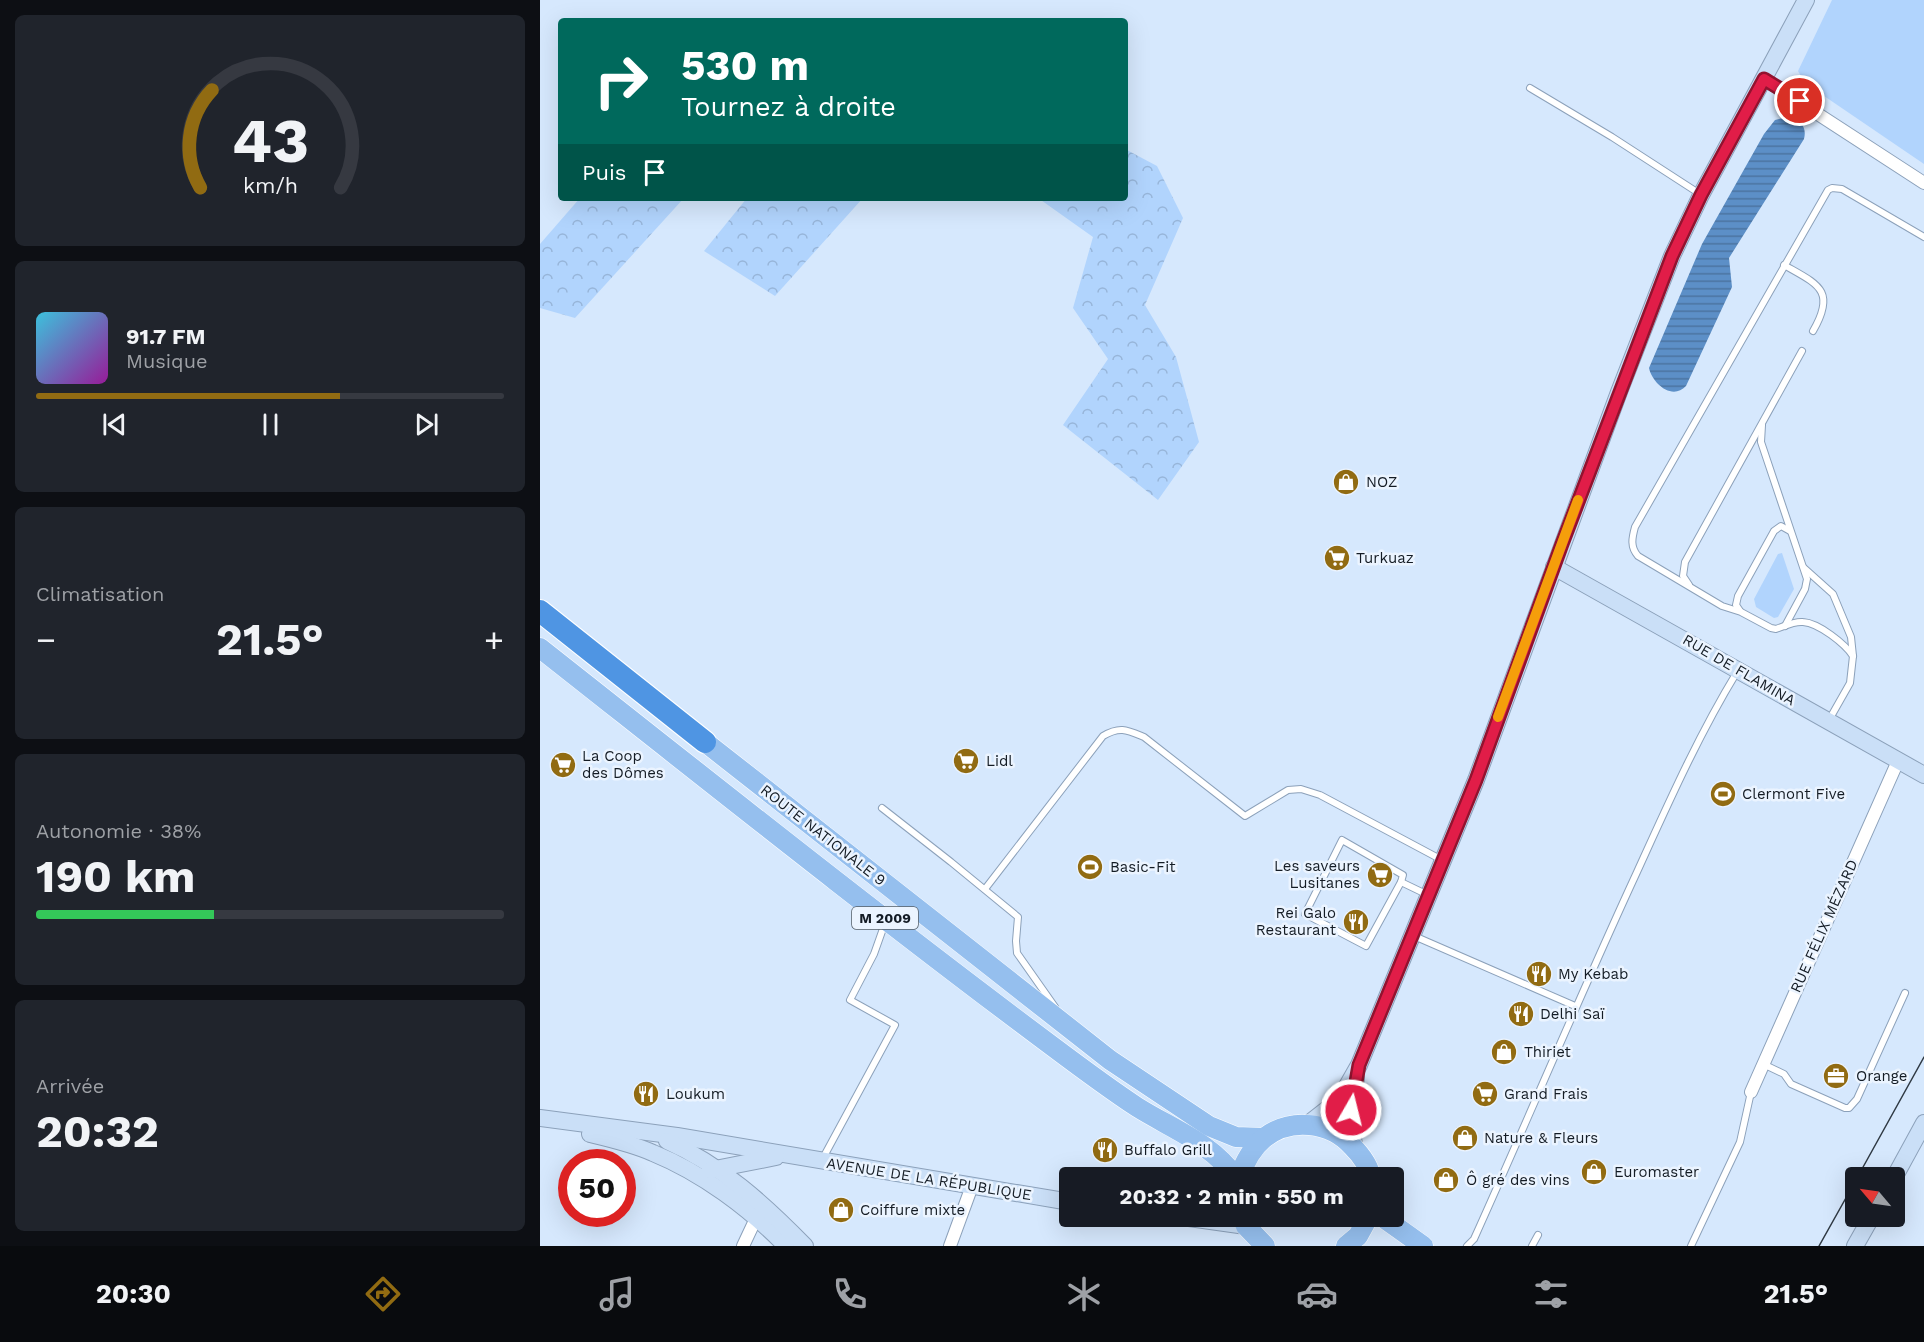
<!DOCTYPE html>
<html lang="fr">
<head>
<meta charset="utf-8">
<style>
  :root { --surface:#171b24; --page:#20242c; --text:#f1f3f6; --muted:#9ea1a6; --line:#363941; --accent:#916b12 }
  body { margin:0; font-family:"Work Sans",sans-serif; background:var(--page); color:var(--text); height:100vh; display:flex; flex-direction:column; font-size:22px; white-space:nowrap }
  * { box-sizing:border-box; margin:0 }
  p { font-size:20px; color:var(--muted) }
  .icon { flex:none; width:33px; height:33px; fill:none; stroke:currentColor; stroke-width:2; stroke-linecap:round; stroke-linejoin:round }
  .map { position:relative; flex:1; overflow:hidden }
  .drawer { display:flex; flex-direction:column; gap:15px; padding:15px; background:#0d0f14; width:540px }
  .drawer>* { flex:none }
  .banner { position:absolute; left:18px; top:18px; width:570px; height:183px; border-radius:6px; box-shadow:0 6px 24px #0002; background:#00695c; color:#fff; overflow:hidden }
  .needle { width:39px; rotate:299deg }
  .buttons { position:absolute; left:1305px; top:1167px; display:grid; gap:12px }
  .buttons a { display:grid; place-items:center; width:60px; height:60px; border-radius:6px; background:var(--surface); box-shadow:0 6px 24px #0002; font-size:30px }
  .speed { position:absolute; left:18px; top:1149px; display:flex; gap:12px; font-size:30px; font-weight:700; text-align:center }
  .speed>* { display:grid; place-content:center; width:78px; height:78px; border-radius:50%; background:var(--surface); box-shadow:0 6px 24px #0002; line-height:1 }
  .speed .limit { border:9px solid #d22; background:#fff; color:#111 }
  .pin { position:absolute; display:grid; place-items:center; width:51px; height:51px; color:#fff; margin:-26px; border:3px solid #fff; border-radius:50%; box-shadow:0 2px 6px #0007 }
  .me { position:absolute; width:66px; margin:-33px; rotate:8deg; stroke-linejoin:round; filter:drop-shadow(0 0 4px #0008) }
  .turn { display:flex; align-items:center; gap:21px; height:126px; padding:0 24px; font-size:27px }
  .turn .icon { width:78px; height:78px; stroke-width:2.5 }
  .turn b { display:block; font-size:42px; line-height:51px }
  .then { display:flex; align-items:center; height:57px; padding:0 24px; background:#0003; gap:12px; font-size:22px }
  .big { font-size:45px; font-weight:700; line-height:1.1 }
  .drawer .widget { flex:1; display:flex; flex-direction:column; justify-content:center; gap:9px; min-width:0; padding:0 21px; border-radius:9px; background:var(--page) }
  .drawer .dial { align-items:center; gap:0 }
  .dial svg { height:156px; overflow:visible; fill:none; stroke:var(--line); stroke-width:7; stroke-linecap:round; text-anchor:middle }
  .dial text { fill:var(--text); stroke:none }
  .song { display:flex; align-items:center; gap:18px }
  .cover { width:72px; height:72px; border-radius:9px; background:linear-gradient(135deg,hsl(190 70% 55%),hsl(300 70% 35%)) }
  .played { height:6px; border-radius:3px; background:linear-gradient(90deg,var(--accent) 65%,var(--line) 65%) }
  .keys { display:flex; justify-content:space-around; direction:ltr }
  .heat { display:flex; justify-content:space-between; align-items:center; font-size:33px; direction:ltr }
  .charge { height:9px; border-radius:4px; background:linear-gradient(90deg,#34c759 38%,var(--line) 0) }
  .trip { position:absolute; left:519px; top:1167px; width:345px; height:60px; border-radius:6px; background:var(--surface); box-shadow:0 6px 24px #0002; font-weight:700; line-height:60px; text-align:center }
  .dock { display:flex; height:96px; justify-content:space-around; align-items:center; background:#090b0e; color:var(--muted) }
  .dock .icon { width:42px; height:42px }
  .dock .current { color:var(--accent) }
  .dock b { font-size:27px; color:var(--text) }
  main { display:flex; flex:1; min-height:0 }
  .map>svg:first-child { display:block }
  .grass { fill:#b1d4fd }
  .forest { fill:url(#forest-crowns) }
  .water { fill:url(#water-rules) }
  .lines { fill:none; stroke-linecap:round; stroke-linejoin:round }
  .lane-casing { stroke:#8ca1ba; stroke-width:8 }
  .street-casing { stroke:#8ca1ba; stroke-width:14 }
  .secondary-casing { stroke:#8ca1ba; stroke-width:18 }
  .primary-casing { stroke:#fff; stroke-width:21 }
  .highway-casing { stroke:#fff; stroke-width:24 }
  .lane { stroke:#fff; stroke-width:6 }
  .street { stroke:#fff; stroke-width:12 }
  .secondary { stroke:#cadff7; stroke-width:16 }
  .primary { stroke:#95bfee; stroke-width:20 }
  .highway { stroke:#4f95e3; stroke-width:22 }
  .tram { stroke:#2f3943; stroke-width:1.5 }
  .route-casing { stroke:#92132f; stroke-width:15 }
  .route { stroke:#e11d48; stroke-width:10 }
  .slow { stroke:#f59e0b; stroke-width:10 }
  .labels { text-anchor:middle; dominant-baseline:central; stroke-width:5; stroke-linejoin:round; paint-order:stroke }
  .shield { fill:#ebf4ff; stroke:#545d66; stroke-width:1.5 }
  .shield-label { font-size:14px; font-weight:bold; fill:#141c25 }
  .poi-label { font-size:15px; fill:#141c25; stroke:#ebf4ff; text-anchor:start }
  .street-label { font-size:15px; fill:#141c25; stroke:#ebf4ff }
</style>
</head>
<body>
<main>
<section class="drawer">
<div class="widget dial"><svg viewBox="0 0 100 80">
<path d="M14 69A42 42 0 1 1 86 69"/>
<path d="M14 69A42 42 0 0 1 20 19" stroke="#916b12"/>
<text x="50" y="56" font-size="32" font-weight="700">43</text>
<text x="50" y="72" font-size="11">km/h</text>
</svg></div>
<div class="widget">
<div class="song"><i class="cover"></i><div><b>91.7 FM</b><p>Musique</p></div></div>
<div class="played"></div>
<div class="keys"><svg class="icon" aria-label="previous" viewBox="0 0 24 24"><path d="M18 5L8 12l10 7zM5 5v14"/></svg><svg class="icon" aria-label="pause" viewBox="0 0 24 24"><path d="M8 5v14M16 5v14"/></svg><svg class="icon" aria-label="next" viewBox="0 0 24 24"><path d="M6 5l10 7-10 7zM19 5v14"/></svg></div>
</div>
<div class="widget"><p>Climatisation</p>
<div class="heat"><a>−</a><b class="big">21.5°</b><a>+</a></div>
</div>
<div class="widget"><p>Autonomie · 38%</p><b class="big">190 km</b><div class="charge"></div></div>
<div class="widget"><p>Arrivée</p><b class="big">20:32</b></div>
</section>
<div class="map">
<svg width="1384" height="1246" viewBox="0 0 1384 1246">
  <defs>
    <pattern id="forest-crowns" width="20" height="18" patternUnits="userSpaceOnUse" patternTransform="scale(1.5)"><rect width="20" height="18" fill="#b1d4fd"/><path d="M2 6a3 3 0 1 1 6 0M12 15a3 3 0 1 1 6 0" fill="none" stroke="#97b5d9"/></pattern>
    <pattern id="water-rules" width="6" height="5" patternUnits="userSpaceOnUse" patternTransform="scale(1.5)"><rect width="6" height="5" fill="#5c8fc7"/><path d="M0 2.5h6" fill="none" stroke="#4b74a1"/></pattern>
  </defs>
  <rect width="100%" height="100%" fill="#d6e8fd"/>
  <g class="grass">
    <polygon points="1292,0 1384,0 1384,164 1265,83 1258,71"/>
    <polygon points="1242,553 1254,589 1238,617 1234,618 1216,607 1214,599 1238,554"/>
  </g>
  <g class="forest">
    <polygon points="585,149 617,166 643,218 605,305 636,357 659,442 618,500 523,425 568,359 533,308 553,237 498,198 585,198"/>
    <polygon points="40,198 144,198 35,318 0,308 0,244"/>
    <polygon points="207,198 323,198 235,296 164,251"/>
  </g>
  <path class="water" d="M 1250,116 C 1261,121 1267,127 1264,139 L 1189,258 L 1192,287 L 1146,386 C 1132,401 1112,383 1109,368 L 1162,244 L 1224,134 L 1235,120 Z"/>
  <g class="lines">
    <g class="lane-casing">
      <g id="lane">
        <polyline points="990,88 1072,137 1160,194"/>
        <path d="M 1244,265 C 1277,284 1297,290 1273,331"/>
        <polyline points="1222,425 1221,442 1267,579 1265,589 1245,626"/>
        <polyline points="1264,568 1293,594 1311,637 1313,656 1310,683 1289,720"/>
        <polyline points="1149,585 1143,576 1145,562 1262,351"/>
        <polyline points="1200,611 1196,605 1198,596 1234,531 1241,526 1250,531"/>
        <path d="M 1313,656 C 1305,644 1279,623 1263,622 C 1254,621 1245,626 1236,629 L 1231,628 L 1201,612 L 1182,606 L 1098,556 C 1090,547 1092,538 1095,527 L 1288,190 L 1292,188 L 1302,189 L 1384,237"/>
        <polyline points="342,808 411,862 478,917 476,941 477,953 515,1007"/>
        <polygon points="802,840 863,875 861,882 826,946 765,914"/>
        <polyline points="861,882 888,895"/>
        <path d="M 445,889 L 563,736 C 580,726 587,730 604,737 L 705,816 L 748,790 L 761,789 L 780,795 L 902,860"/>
        <polyline points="874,936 1035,1006"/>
        <polyline points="1223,1064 1244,1074 1251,1084 1305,1108 1309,1108 1317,1099 1365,993"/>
        <polyline points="283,1158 355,1025 310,1000 334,954 345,923"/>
        <path d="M 927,1246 L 934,1239 C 989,1117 1041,993 1097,872 C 1128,804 1158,736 1197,672"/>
        <polyline points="992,1246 998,1235"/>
        <polyline points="1151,1246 1200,1142 1211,1092"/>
      </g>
    </g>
    <g class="street-casing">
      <g id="street">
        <polyline points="1224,79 1384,183"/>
        <polyline points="1211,1092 1358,761"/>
        <polyline points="203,1246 219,1212"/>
        <polyline points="410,1246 432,1186"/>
      </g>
    </g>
    <g class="secondary-casing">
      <g id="secondary">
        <polyline points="1014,567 1384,775"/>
        <polyline points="0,1118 137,1136 530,1202"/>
        <polyline points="768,1124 791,1106 802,1095 819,1065 936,780 1079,392 1132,256 1161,195 1266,0"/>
        <path d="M 50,1134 C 71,1139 93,1144 113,1153 C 162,1173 209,1208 246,1246"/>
        <path d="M 127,1141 C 181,1165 224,1204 265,1246"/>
        <polyline points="815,1149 810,1123 816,1078"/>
        <polyline points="170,1170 236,1157"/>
        <polyline points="1354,1178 1384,1123"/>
        <polyline points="635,1216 706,1226"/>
        <polyline points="1315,1246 1332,1216"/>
      </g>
    </g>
    <g class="primary-casing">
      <g id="primary">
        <path d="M 0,648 C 170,782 339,917 512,1046 C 540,1067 568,1088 597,1107 C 632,1129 672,1143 696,1178"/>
        <polyline points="165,742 570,1060 669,1126 696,1137 724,1138"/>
        <path d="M 699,1178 C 704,1163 712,1148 724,1138 C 751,1117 790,1122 812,1146 C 821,1155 829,1165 831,1178"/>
        <polyline points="702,1216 706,1226 725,1246"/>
        <polyline points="841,1216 883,1246"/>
        <polyline points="806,1246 818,1236 829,1216"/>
      </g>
    </g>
    <g class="highway-casing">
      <polyline id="highway" points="0,611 165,742"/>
    </g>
    <use href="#lane" class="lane"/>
    <use href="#street" class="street"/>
    <use href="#secondary" class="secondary"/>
    <use href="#primary" class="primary"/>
    <use href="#highway" class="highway"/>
    <g class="tram">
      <polyline points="1317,1178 1384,1057"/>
      <polyline points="1279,1246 1316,1180"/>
    </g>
  </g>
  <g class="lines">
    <g class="route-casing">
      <polyline id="route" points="811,1110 819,1065 936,780 1022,544 1132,256 1161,195 1224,79 1260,101"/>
    </g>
    <use href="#route" class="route"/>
    <polyline class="slow" points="958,717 1038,500"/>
  </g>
  <defs>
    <g id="shop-disc" transform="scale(1.35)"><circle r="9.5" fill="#916b12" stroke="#ebf4ff"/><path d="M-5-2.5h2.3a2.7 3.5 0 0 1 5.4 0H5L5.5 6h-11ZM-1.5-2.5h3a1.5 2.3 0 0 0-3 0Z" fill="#fff"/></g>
    <g id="supermarket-disc" transform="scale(1.35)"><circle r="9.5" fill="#916b12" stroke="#ebf4ff"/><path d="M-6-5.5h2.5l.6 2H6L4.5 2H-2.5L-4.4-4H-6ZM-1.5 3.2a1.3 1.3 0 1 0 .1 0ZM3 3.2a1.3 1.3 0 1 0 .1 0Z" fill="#fff"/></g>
    <g id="stadium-disc" transform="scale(1.35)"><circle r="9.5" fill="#916b12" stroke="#ebf4ff"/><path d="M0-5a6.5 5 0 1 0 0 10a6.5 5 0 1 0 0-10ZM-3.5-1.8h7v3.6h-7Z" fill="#fff"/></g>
    <g id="restaurant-disc" transform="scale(1.35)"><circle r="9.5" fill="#916b12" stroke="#ebf4ff"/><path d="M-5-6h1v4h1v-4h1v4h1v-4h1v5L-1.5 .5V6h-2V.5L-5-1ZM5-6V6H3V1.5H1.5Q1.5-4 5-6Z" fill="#fff"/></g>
    <g id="office-disc" transform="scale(1.35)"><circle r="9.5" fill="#916b12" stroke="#ebf4ff"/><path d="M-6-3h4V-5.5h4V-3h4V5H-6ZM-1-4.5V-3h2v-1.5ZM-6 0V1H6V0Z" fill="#fff"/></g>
  </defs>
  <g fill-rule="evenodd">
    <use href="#shop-disc" x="806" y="482"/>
    <use href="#supermarket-disc" x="797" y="558"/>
    <use href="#supermarket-disc" x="426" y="761"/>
    <use href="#supermarket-disc" x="23" y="765"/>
    <use href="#stadium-disc" x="1183" y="794"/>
    <use href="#stadium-disc" x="550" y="867"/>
    <use href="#supermarket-disc" x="840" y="875"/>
    <use href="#restaurant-disc" x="816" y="922"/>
    <use href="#restaurant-disc" x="999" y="974"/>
    <use href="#restaurant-disc" x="981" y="1014"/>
    <use href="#shop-disc" x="964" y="1052"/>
    <use href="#office-disc" x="1296" y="1076"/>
    <use href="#restaurant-disc" x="106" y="1094"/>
    <use href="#supermarket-disc" x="945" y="1094"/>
    <use href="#shop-disc" x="925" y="1138"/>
    <use href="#restaurant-disc" x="565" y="1150"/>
    <use href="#shop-disc" x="1054" y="1172"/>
    <use href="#shop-disc" x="906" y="1180"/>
    <use href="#shop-disc" x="301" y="1210"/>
  </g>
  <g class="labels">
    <rect class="shield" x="312" y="907" width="66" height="22" rx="4.5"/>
    <g class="shield-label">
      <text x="345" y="918">M 2009</text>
    </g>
    <g class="poi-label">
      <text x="826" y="482">NOZ</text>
      <text x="816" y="558">Turkuaz</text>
      <text x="42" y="756">La Coop<tspan x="42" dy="17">des Dômes</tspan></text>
      <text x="446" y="761">Lidl</text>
      <text x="1202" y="794">Clermont Five</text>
      <text x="820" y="866" text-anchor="end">Les saveurs<tspan x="820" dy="17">Lusitanes</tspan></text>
      <text x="570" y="867">Basic-Fit</text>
      <text x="796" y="913" text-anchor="end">Rei Galo<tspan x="796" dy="17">Restaurant</tspan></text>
      <text x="1018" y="974">My Kebab</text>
      <text x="1000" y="1014">Delhi Saï</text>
      <text x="984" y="1052">Thiriet</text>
      <text x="1316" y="1076">Orange</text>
      <text x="126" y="1094">Loukum</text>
      <text x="964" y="1094">Grand Frais</text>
      <text x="944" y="1138">Nature &amp; Fleurs</text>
      <text x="584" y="1150">Buffalo Grill</text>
      <text x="1074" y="1172">Euromaster</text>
      <text x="926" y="1180">Ô gré des vins</text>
      <text x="320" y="1210">Coiffure mixte</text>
    </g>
    <g class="street-label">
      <text transform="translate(1199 670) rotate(30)">RUE DE FLAMINA</text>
      <text transform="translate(283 835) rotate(38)">ROUTE NATIONALE 9</text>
      <text transform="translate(1284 926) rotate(-66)">RUE FÉLIX MÉZARD</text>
      <text transform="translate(389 1179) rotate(9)">AVENUE DE LA RÉPUBLIQUE</text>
    </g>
  </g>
</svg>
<div class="buttons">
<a><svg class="needle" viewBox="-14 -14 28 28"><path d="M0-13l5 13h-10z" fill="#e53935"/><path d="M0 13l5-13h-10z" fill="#9ea1a6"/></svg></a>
</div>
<div class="speed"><div class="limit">50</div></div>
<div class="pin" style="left:1260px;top:101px;background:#d93025"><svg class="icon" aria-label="arrive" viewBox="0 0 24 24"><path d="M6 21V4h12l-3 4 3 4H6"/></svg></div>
<svg class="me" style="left:811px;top:1110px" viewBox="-20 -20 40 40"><circle r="17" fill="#e11d48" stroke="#fff" stroke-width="3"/><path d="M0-11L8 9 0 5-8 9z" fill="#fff"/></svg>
<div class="trip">20:32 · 2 min · 550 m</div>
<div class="banner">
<div class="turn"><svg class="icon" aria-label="right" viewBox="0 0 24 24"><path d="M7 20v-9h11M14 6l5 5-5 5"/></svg><div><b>530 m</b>Tournez à droite</div></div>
<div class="then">Puis<svg class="icon" aria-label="arrive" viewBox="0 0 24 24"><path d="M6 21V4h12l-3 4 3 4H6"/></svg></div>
</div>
</div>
</main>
<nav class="dock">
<b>20:30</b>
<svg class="icon current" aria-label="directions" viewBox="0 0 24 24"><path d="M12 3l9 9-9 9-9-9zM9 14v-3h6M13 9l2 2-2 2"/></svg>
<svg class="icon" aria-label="music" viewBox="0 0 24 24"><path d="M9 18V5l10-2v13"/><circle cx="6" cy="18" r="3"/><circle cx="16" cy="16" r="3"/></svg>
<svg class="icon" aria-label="phone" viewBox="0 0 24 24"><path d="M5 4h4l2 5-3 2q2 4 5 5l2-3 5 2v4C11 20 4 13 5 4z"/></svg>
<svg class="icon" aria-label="climate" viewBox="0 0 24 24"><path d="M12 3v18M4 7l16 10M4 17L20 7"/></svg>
<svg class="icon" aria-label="car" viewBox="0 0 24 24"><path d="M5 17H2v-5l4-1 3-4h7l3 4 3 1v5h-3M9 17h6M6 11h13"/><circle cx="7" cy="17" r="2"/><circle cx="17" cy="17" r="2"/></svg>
<svg class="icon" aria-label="filters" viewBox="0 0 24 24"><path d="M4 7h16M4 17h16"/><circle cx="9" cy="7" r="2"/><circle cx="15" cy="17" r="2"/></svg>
<b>21.5°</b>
</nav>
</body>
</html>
